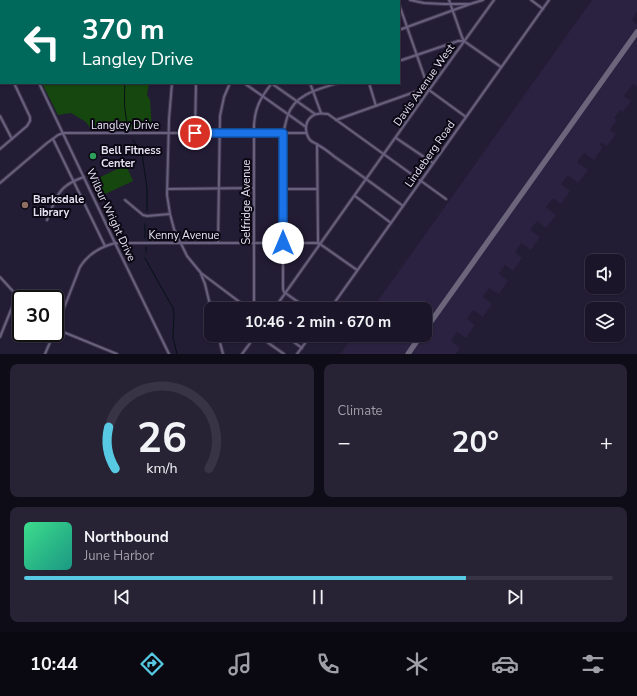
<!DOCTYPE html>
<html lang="en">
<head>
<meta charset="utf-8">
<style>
  :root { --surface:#1a1528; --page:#272234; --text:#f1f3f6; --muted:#9f9fa8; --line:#383445; --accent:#58c9e3 }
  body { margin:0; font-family:"Nunito Sans",sans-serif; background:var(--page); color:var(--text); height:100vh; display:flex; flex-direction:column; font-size:15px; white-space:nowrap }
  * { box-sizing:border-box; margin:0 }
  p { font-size:13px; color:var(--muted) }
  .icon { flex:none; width:22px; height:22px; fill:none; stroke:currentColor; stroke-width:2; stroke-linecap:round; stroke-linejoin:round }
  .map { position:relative; height:354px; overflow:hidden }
  .panel { display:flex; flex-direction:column; gap:10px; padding:10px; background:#0e0c16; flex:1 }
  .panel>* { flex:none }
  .banner { position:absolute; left:0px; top:0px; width:400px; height:84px; box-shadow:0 1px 3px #0004,0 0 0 1px var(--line); background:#00695c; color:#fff; overflow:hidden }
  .fabs { position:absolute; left:585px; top:254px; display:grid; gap:8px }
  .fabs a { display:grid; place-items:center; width:40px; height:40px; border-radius:8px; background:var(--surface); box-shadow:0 1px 3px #0004,0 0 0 1px var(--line); font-size:20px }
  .speed { position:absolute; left:12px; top:290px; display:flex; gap:8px; font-size:20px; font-weight:700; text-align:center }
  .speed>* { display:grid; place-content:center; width:52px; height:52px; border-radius:50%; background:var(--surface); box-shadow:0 1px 3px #0004,0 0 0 1px var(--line); line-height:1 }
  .speed .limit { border:2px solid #111; border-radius:6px; background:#fff; color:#111 }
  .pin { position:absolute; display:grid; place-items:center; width:34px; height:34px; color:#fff; margin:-17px; border:2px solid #fff; border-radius:50%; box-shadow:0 1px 4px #0007 }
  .me { position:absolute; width:44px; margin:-22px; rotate:0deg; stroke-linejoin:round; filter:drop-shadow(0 0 3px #0008) }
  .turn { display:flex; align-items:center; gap:14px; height:84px; padding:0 16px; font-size:18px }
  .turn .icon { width:52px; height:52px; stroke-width:2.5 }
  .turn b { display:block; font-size:28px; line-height:34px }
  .big { font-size:30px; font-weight:700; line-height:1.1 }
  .panel .card { flex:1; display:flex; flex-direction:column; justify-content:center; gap:6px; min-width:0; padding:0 14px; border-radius:8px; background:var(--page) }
  .panel .dial { align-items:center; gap:0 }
  .dial svg { height:104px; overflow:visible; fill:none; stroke:var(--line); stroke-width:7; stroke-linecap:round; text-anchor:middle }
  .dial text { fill:var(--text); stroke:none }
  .song { display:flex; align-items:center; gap:12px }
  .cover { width:48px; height:48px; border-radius:6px; background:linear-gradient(135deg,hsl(150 70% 55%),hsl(170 70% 35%)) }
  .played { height:4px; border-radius:2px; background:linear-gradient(90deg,var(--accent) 75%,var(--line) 75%) }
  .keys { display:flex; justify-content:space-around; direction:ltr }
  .heat { display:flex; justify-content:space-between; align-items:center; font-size:22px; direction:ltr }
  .panel .tiles { flex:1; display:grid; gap:10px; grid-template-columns:1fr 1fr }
  .card:last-child { grid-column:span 2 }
  .trip { position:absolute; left:204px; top:302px; width:228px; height:40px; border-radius:8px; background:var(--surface); box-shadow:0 1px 3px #0004,0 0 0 1px var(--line); font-weight:700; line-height:40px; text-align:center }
  .tabs { display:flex; height:64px; justify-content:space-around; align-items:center; background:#0a0810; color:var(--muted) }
  .tabs .icon { width:28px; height:28px }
  .tabs .current { color:var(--accent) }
  .tabs b { font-size:18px; color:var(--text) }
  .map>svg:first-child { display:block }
  .built { fill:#2b2241 }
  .green { fill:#15470e }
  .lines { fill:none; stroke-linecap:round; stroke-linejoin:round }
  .stream { stroke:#051115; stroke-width:1 }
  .taxiway { stroke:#6c667c; stroke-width:5.5 }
  .minor-casing { stroke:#3d364c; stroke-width:4 }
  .minor { stroke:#67607e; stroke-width:2 }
  .route-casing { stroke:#114b97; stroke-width:10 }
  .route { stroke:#1a73e8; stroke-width:7 }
  .leisure-dot { fill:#2e9e5b; stroke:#0b0813; stroke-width:1.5 }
  .education-dot { fill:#8d6e63; stroke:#0b0813; stroke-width:1.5 }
  .labels { text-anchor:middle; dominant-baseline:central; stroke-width:4; stroke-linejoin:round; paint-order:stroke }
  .street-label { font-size:11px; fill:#e6e2f4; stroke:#0b0813 }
  .poi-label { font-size:11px; font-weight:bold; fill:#e6e2f4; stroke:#0b0813; text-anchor:start }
</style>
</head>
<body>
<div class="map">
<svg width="637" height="354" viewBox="0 0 637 354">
  <rect width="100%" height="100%" fill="#231c35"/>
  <polygon class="built" points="592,0 637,0 637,12 632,20 637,24 637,87 633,84 624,96 631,101 623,112 620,110 614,118 617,120 610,130 616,134 607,146 601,142 600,145 603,147 594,160 584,153 577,162 588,170 578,183 568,175 561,184 570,191 561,204 553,198 546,207 556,215 546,228 537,221 530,230 540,237 531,250 521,243 515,252 522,258 513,271 505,265 499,274 508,281 499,294 489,288 483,297 492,304 483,317 473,310 467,319 475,325 466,338 457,332 451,341 460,348 456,354 339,354 340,352 341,353 354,335 425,335 425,309 372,309"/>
  <g class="green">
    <polygon points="12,0 205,0 204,1 12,1"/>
    <polygon points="42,83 149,83 147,95 150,100 152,129 91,129 86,122 71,113 58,115"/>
    <polygon points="126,165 133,181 103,195 96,179"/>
  </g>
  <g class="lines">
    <g class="stream">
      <path d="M 125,83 C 124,100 124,110 128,127"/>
      <polyline points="133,140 142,154 147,188 147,211"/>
      <polyline points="145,238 145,224"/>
      <polyline points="146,247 146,252"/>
      <polyline points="145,258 156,278 173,308 174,314 173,338 177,354"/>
    </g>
    <g class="taxiway">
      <polyline points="425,330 637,32"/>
      <polyline points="408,354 421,335"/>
    </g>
    <g class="minor-casing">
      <g id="minor">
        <polyline points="137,0 138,1"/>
        <polyline points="143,0 145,1"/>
        <polyline points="264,0 264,1"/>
        <polyline points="281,0 282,1"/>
        <polyline points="340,0 340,1"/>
        <polyline points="398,0 398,1"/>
        <polyline points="410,0 424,3 443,4 470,4 483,0"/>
        <polyline points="449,0 462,37 464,41 501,67"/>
        <polyline points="531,0 543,9"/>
        <polyline points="9,1 9,0"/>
        <polyline points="207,1 209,0"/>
        <polyline points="274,1 277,0"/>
        <polyline points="399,4 429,90 466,117"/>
        <polyline points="399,30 470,4"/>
        <polyline points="0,55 1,57"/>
        <polyline points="399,61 458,41 463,41"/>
        <polyline points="39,83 115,243 169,354"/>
        <polyline points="172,83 169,119 167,195 170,214 174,229 187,256 201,273 249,309"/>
        <polyline points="244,83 306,127"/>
        <polyline points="271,83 315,114"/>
        <polyline points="310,83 321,113"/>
        <polyline points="369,83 376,106"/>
        <polyline points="0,116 12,139"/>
        <polyline points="336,120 423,89 428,90"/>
        <polyline points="195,133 196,83"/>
        <polyline points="396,138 433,163"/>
        <polyline points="53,139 105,246"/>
        <polyline points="317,144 318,237 318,242 320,244"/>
        <polyline points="0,149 27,126 30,121 30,117 14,83"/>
        <polyline points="0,183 47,143 58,135 63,133 306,133"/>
        <polyline points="167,189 253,188"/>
        <polyline points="283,189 317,189"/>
        <polyline points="355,196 391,223"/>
        <polyline points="125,200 143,215 147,216 170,214"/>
        <path d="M 403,206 C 380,189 358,173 335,157 C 330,153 324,148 318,145 C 315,143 312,142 310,140 C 305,133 304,123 311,117 C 315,113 322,113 328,114 L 446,199"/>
        <path d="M 47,220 C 52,209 56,193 66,186 C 71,182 78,179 84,177"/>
        <polyline points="218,243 220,116 224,97 230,83"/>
        <polyline points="201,274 205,284 211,309"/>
        <polyline points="0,277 21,300"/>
        <polyline points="210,302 221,309"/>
        <path d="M 254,309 L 254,125 C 255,107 261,97 272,83"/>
        <polyline points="274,309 429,90 494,0"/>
        <path d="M 308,309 L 284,292 L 283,289 L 283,133 C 285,127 286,120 288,115 C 295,94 319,89 338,83"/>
        <polyline points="330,309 549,0"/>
        <polyline points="56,329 117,354"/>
        <path d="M 55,331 L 80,267 C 88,254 100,247 115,243 L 316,243 L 320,244 L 357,270"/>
        <polyline points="218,335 223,354"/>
        <polyline points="257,335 284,354"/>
        <polyline points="284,335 302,348"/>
        <polyline points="0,337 17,295"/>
        <polyline points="45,354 54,333"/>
        <polyline points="242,354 256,335"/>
        <polyline points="297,354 311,335"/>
      </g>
    </g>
    <use href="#minor" class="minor"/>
  </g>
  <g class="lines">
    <g class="route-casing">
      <polyline id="route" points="195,133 283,133 283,243"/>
    </g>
    <use href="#route" class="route"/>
  </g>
  <circle class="leisure-dot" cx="93" cy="156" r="4"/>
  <circle class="education-dot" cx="25" cy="205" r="4"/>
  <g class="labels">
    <g class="street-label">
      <text transform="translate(424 85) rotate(-55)">Davis Avenue West</text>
      <text x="125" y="125">Langley Drive</text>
      <text transform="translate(430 154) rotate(-55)">Lindeberg Road</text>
      <text transform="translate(246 202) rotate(-90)">Selfridge Avenue</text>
      <text transform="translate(111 215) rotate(65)">Wilbur Wright Drive</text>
      <text x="184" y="235">Kenny Avenue</text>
    </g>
    <g class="poi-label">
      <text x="101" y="150">Bell Fitness<tspan x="101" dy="13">Center</tspan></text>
      <text x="33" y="199">Barksdale<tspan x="33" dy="13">Library</tspan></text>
    </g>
  </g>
</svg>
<div class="fabs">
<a><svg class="icon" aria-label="sound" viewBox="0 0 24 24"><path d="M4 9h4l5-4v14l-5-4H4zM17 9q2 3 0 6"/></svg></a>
<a><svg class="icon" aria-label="layers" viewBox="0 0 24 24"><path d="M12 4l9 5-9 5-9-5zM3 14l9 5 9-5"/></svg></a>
</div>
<div class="speed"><div class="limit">30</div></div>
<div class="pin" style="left:195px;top:133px;background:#d93025"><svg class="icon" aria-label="arrive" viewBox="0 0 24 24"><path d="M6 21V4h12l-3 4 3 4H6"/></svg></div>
<svg class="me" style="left:283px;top:243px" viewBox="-20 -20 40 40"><circle r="19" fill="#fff"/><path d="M0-13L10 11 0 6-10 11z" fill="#1a73e8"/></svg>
<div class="trip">10:46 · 2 min · 670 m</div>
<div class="banner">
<div class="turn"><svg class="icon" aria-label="left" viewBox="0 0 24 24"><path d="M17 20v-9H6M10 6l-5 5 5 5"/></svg><div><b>370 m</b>Langley Drive</div></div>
</div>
</div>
<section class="panel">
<div class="tiles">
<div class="card dial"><svg viewBox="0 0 100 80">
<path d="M14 69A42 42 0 1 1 86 69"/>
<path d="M14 69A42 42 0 0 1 9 37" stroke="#58c9e3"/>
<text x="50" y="56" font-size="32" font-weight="700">26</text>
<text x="50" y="72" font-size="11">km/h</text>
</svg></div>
<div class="card"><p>Climate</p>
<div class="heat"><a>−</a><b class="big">20°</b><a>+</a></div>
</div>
<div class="card">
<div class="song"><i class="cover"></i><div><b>Northbound</b><p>June Harbor</p></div></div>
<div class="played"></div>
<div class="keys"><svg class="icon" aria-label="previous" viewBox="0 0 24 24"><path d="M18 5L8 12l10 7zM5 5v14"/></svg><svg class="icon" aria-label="pause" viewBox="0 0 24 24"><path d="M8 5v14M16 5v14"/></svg><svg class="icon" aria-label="next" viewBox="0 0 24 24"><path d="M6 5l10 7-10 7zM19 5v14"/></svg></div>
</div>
</div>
</section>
<nav class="tabs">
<b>10:44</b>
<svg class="icon current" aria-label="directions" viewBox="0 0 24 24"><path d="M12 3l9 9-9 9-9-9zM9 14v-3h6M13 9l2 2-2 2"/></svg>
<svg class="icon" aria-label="music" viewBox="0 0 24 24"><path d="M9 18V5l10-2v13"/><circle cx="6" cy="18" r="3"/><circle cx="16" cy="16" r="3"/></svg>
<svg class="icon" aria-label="phone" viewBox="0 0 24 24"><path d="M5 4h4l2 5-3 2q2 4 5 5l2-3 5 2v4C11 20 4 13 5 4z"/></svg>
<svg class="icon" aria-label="climate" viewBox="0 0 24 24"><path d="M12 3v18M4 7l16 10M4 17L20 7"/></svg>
<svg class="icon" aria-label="car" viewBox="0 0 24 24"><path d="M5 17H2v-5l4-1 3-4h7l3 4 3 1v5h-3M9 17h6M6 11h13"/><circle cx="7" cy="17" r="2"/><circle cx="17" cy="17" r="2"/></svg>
<svg class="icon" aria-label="filters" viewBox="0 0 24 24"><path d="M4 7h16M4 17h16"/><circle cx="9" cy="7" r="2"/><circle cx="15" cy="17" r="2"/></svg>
</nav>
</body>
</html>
